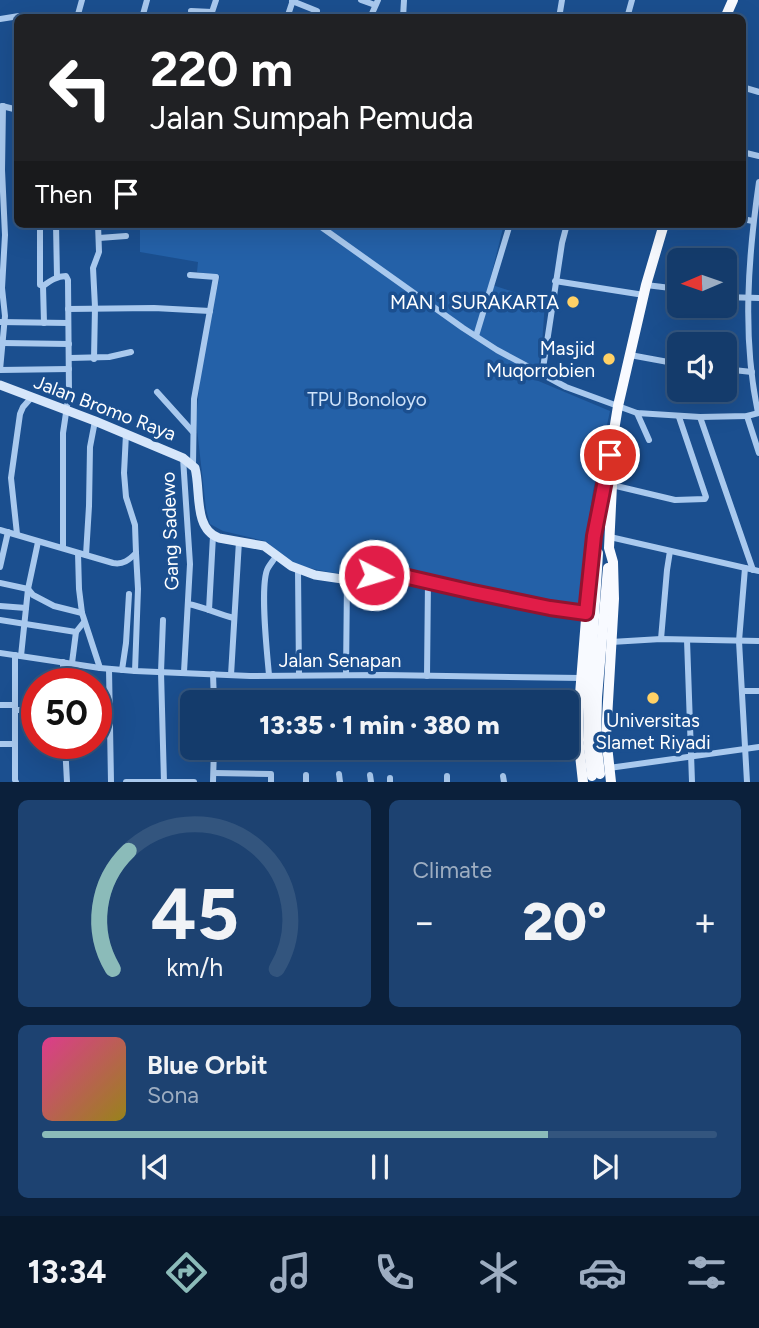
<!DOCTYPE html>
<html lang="en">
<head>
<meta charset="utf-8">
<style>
  :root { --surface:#143b6b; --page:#1d4271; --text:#f1f3f6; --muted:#9dadc1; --line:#33557e; --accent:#8bbbb9 }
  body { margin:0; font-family:Figtree,sans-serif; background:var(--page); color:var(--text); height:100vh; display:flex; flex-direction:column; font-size:26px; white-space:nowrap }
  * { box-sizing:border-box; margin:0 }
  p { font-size:23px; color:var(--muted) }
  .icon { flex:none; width:38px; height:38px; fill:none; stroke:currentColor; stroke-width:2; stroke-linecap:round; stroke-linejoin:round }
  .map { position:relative; height:782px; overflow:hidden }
  .panel { display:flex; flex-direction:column; gap:18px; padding:18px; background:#0b203b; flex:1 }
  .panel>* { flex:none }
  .banner { position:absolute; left:14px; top:14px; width:732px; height:214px; border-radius:10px; box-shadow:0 7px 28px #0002,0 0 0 2px var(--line); background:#202124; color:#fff; overflow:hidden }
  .needle { width:46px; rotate:268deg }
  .controls { position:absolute; left:667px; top:248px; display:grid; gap:14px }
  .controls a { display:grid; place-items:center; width:70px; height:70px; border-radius:10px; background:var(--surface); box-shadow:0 7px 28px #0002,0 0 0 2px var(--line); font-size:35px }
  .speed { position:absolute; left:21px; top:668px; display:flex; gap:14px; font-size:35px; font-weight:700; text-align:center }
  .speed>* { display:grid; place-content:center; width:91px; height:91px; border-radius:50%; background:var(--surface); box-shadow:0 7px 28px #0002,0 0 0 2px var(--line); line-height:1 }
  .speed .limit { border:10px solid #d22; background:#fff; color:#111 }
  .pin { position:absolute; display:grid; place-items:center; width:60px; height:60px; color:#fff; margin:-30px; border:4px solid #fff; border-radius:50%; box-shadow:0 2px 7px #0007 }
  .me { position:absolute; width:77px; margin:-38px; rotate:95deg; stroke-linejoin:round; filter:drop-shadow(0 0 5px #0008) }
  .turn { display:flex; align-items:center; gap:24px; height:147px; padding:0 21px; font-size:32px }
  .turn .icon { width:91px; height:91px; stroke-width:2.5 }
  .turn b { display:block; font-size:49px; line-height:60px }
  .then { display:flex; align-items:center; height:66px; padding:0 21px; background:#0003; gap:14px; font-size:26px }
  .big { font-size:52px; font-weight:800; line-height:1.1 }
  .panel .widget { flex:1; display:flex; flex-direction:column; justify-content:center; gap:10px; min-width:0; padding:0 24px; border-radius:10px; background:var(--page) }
  .panel .dial { align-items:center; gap:0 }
  .dial svg { height:182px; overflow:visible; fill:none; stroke:var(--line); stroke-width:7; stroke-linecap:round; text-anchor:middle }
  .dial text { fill:var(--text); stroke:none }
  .song { display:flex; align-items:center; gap:21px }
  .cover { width:84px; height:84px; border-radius:10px; background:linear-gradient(135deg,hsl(330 70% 55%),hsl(50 70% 35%)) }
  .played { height:7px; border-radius:4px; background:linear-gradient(90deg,var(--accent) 75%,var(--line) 75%) }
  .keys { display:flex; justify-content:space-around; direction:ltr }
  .heat { display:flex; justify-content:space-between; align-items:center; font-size:38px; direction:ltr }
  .panel .tiles { flex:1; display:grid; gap:18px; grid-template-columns:1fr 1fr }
  .widget:last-child { grid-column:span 2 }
  .trip { position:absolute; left:180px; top:690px; width:399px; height:70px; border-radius:10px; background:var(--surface); box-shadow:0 7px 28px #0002,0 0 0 2px var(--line); font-weight:800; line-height:70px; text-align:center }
  .dock { display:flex; height:112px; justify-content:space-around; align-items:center; background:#08182b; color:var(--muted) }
  .dock .icon { width:49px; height:49px }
  .dock .selected { color:var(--accent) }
  .dock b { font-size:32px; color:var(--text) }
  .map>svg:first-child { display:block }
  .green { fill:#2461a8 }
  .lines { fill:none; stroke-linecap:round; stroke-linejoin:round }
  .minor { stroke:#a9c9ee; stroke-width:6 }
  .secondary { stroke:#d6e6fa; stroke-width:9 }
  .trunk { stroke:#f8faff; stroke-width:10 }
  .route-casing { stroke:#92132f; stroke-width:18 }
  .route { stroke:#e11d48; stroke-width:12 }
  .poi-dot { fill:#ffd166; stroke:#1b4f8f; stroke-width:2.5 }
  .labels { text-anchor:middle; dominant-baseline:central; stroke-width:7; stroke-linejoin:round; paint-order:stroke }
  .poi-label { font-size:19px; fill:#fff; stroke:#1b4f8f; text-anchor:end }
  .park-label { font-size:19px; fill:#cfe3fa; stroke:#1b4f8f }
  .street-label { font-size:19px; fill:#fff; stroke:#1b4f8f }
</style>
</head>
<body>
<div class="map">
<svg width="759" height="782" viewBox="0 0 759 782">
  <rect width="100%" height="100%" fill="#1b4f8f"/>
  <path class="green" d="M 140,224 L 504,224 L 489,284 L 545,302 L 542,344 L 536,380 L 610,411 L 593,491 L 588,525 L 580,609 L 377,566 C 371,569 364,573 357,574 C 341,576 292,566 280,557 C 274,552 273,545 265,541 L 223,531 L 210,524 L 206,509 L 196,420 L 203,348 L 220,276 L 197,272 L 198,262 L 140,252 Z"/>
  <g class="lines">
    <g class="minor">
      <polyline points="361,0 375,5"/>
      <polyline points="292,1 317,11"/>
      <polyline points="191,11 212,12"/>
      <polyline points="586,16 591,18"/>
      <polyline points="77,18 82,0"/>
      <polyline points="142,18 147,0"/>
      <polyline points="210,18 216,0"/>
      <polyline points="287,18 293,0"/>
      <polyline points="370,18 378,0"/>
      <polyline points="403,18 404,0"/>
      <polyline points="506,18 519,18"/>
      <polyline points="559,18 562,0"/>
      <polyline points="627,18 632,0"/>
      <polyline points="0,19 19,16 28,18"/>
      <polyline points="742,87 759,92"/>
      <polyline points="2,106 18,110"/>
      <polyline points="742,152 759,156"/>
      <polyline points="742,219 753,221"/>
      <path d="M 40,224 L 40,285 L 43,286 C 50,281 57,276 66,276 L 68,280 L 69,393 L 63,433 L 63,547"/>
      <polyline points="56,224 57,277"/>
      <polyline points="317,224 463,328 497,350 566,387 637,413 700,417 747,416 759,413"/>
      <polyline points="99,238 126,236"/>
      <polyline points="190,275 216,277 194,399 193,465"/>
      <polyline points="555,281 644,295"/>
      <polyline points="646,285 679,289"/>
      <polyline points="43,286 44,323"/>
      <polyline points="724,297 759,298"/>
      <polyline points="68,309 154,308 210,311"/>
      <polyline points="0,322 68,323"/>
      <polyline points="476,336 510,224"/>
      <polyline points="3,343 69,344"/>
      <polyline points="630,355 679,364"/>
      <polyline points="70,358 109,357 131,352"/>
      <polyline points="94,359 95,307 93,268 99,252 98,224"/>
      <polyline points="724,369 752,372"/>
      <polyline points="0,370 5,316 2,288 5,235 2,170 3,106"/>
      <polyline points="0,370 69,369"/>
      <polyline points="542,375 562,243 567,224"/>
      <polyline points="157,392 193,432"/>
      <polyline points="637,413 649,440"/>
      <path d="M 758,413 C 742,337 748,258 759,182"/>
      <polyline points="747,416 759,453"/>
      <polyline points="700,417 753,570"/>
      <polyline points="183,458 190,564 184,672"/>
      <polyline points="612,485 675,500 705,499 706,497 679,417"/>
      <path d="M 0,530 L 113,563 C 123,565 129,560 136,553 L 135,525 L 126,497 L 124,473 L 126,434"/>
      <polyline points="17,534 11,478 20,414 23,407 31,398"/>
      <polyline points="610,537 759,571"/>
      <polyline points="78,553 79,589 82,613 100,668"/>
      <polyline points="86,555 89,506 90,447 95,421"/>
      <polyline points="0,567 8,532"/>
      <polyline points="745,568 739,641 747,782"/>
      <polyline points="298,570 299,675"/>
      <polyline points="0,583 28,589 33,595 54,606 82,613"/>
      <path d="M 188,604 C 204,607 218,614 234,618"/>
      <polyline points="0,606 26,608"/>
      <polyline points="209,610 213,536"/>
      <polyline points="0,620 76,632 84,622"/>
      <polyline points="163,620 161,672 164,782"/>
      <polyline points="661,639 667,570 670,551"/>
      <polyline points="687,640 692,782"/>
      <polyline points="611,642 661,639 759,641"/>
      <polyline points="0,653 100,668 135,671 250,676 384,675 581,678"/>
      <polyline points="15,655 15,780 16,782"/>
      <polyline points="21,656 28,589 38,542"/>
      <polyline points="63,662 63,684"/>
      <polyline points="72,663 76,632"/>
      <polyline points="109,669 111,782"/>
      <polyline points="122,670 126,643 129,594"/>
      <polyline points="135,671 138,589 136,553"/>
      <polyline points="213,674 214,702"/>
      <polyline points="231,675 239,541"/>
      <path d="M 269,675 C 267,652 260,589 267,570 C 269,565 274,560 276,556"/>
      <polyline points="346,675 347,580"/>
      <polyline points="427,676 428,581"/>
      <polyline points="742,691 759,691"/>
      <polyline points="0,705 15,705"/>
      <polyline points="15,710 37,710"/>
      <polyline points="0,744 15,744"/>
      <polyline points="65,744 67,782"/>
      <polyline points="609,768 759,747"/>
      <polyline points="214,773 271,774 271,782"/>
      <polyline points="339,774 340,782"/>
      <polyline points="306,775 306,782"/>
      <polyline points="370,775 371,782"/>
      <polyline points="447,776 447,782"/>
      <polyline points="503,776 504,782"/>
      <polyline points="390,778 390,782"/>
      <polyline points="126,782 194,782"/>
      <polyline points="213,782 214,747"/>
    </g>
    <path class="secondary" d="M 0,385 L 95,421 L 183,458 L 195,468 C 201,490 193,529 219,538 L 264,546 L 291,566 L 315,575 L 356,581 L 374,575 L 395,574 L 473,592 L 550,608 L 586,613"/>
    <g class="trunk">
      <polyline points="725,18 733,0"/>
      <polyline points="611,468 612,485 609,548 613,562 614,599 606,736 611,782"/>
      <polyline points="600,774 596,741 597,697 608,568"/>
      <polyline points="592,776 588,740 589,698 598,553"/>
      <polyline points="583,782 578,737 579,707 590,569 594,536 610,455 618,406 646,285 664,224"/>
    </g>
  </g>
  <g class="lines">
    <g class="route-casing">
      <polyline id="route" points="374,575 395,574 473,592 550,608 586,613 594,536 610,455"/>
    </g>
    <use href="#route" class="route"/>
  </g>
  <g class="poi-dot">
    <circle cx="573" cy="302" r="7"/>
    <circle cx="609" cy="359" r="7"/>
    <circle cx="653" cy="698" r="7"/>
  </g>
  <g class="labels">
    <g class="poi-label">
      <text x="559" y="302">MAN 1 SURAKARTA</text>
      <text x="595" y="348">Masjid<tspan x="595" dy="22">Muqorrobien</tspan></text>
      <text x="653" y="720" text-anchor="middle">Universitas<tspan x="653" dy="22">Slamet Riyadi</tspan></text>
    </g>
    <g class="park-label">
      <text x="367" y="399">TPU Bonoloyo</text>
    </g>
    <g class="street-label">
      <text transform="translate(105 408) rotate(21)">Jalan Bromo Raya</text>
      <text transform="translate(170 531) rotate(-92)">Gang Sadewo</text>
      <text x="340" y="660">Jalan Senapan</text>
    </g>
  </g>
</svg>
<div class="controls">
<a><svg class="needle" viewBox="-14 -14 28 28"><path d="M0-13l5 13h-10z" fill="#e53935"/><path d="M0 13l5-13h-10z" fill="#9dadc1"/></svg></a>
<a><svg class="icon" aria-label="sound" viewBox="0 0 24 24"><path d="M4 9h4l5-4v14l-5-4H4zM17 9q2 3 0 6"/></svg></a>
</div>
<div class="speed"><div class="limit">50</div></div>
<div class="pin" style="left:610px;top:455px;background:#d93025"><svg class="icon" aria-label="arrive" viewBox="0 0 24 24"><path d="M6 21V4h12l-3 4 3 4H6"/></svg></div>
<svg class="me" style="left:374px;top:575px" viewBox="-20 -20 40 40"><circle r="17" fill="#e11d48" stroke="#fff" stroke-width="3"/><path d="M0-11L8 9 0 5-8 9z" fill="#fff"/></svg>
<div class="trip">13:35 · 1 min · 380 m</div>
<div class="banner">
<div class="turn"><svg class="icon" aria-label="left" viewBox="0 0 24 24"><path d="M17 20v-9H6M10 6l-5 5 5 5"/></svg><div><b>220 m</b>Jalan Sumpah Pemuda</div></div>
<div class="then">Then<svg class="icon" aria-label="arrive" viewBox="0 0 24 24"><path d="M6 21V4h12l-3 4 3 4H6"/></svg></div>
</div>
</div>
<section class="panel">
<div class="tiles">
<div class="widget dial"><svg viewBox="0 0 100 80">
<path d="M14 69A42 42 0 1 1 86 69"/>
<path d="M14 69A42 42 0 0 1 21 17" stroke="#8bbbb9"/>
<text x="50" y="56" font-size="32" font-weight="700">45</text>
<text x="50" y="72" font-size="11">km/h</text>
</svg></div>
<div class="widget"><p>Climate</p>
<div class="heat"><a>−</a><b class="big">20°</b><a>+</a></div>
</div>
<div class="widget">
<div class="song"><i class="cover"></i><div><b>Blue Orbit</b><p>Sona</p></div></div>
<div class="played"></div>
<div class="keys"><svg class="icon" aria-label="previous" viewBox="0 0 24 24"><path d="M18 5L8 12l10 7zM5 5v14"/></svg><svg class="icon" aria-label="pause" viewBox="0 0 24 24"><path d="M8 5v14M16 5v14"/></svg><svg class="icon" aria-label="next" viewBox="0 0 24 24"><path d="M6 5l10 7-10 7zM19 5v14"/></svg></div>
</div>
</div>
</section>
<nav class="dock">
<b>13:34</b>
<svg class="icon selected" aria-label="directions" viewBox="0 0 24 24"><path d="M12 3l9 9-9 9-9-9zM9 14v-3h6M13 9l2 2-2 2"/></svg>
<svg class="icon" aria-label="music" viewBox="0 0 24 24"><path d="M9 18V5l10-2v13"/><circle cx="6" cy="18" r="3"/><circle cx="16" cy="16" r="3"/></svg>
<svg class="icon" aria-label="phone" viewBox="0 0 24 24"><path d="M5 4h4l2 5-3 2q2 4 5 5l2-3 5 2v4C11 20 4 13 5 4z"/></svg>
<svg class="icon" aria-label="climate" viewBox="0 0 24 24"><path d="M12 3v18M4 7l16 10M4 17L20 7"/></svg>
<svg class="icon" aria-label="car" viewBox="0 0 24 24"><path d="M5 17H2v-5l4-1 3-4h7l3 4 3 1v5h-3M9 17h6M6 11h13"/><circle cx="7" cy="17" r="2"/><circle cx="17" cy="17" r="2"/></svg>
<svg class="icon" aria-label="filters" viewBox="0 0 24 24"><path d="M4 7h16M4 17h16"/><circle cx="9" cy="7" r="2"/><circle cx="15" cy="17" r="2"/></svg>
</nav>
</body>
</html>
